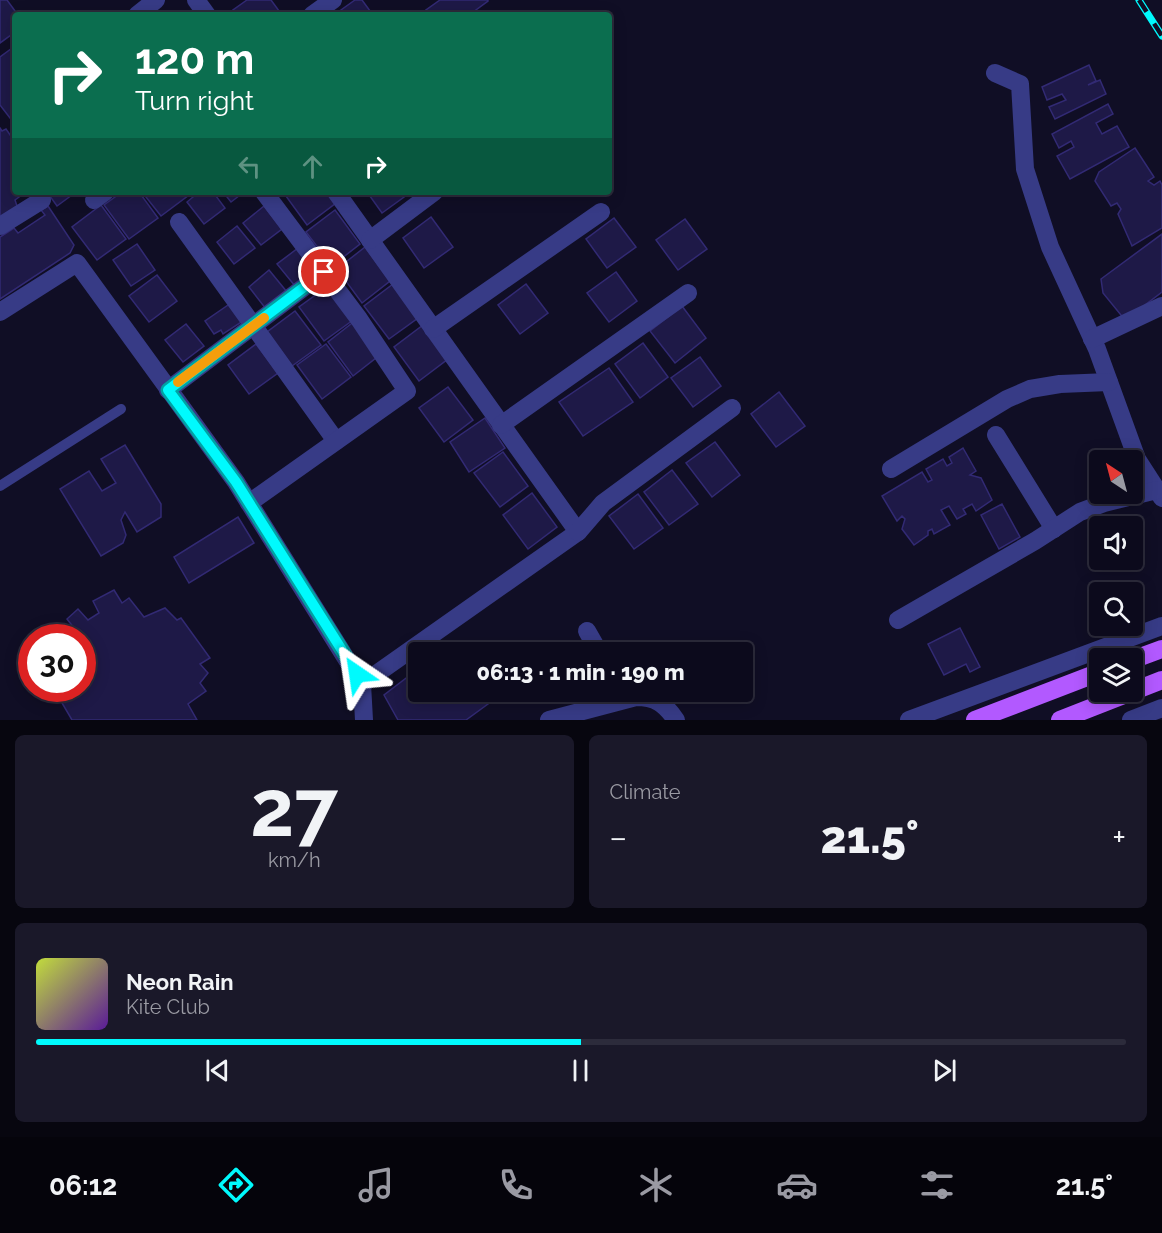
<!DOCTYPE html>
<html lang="en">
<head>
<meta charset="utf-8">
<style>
  :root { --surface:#0c0a1c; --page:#1a1829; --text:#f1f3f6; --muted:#9a9aa3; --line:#2c2b3b; --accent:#00fafd }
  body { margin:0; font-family:Raleway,sans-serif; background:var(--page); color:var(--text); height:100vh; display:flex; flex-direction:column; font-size:22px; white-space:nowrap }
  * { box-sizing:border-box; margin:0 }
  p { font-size:20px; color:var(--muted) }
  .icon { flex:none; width:33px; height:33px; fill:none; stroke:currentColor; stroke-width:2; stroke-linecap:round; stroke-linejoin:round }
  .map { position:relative; height:720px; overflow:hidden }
  .panel { display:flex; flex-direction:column; gap:15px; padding:15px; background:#07060f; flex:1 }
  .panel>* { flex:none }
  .guide { position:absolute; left:12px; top:12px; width:600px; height:183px; border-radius:6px; box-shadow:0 3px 15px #0003,0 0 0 2px var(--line); background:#0b6e4f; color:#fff; overflow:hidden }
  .needle { width:39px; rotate:324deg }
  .controls { position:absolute; left:1089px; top:450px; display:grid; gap:12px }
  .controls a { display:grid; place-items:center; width:54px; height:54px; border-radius:6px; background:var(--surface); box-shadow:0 3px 15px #0003,0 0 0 2px var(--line); font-size:30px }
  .speed { position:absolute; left:18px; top:624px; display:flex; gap:12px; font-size:30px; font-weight:700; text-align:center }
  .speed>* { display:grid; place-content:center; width:78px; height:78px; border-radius:50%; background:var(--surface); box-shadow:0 3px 15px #0003,0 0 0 2px var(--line); line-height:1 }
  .speed .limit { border:9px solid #d22; background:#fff; color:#111 }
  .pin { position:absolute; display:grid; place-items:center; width:51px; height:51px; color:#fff; margin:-26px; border:3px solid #fff; border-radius:50%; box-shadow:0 2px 6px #0007 }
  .me { position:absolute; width:66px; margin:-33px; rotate:328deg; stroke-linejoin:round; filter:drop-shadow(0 0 4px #0008) }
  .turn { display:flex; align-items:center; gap:21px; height:126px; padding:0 24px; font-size:27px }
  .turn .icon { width:78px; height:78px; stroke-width:2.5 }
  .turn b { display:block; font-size:42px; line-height:51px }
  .lanes { display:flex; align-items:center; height:57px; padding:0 24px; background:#0003; justify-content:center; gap:30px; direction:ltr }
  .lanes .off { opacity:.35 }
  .big { font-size:45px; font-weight:800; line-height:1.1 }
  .panel .widget { flex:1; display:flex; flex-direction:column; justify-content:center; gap:9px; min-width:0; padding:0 21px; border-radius:9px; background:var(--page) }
  .panel .dial { align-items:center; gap:0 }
  .dial b { font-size:78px; line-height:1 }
  .song { display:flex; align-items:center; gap:18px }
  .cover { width:72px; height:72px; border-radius:9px; background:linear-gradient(135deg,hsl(70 70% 55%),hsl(270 70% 35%)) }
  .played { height:6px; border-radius:3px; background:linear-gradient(90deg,var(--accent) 50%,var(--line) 50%) }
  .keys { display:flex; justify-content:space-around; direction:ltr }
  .heat { display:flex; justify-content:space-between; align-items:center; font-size:33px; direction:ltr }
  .panel .tiles { flex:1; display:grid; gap:15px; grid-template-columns:1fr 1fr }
  .widget:last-child { grid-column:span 2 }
  .trip { position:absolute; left:408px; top:642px; width:345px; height:60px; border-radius:6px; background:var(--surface); box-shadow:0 3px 15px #0003,0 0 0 2px var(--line); font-weight:800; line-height:60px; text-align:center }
  .menu { display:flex; height:96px; justify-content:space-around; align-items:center; background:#05040b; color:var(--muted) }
  .menu .icon { width:42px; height:42px }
  .menu .active { color:var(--accent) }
  .menu b { font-size:27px; color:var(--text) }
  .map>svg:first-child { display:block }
  .building { fill:#1e1947; stroke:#322a74; stroke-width:1.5 }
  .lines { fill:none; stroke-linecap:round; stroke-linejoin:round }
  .lane { stroke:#373b86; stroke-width:10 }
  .street { stroke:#373b86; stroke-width:18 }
  .primary { stroke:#b259ff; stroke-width:18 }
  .rail-casing { stroke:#00fafd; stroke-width:7 }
  .rail { stroke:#100e25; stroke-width:4.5; stroke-dasharray:14; stroke-linecap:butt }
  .route-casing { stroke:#00a2a4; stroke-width:15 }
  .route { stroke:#00fafd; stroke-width:10 }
  .slow { stroke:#f59e0b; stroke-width:10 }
</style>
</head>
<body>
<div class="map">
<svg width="1162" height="720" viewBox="0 0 1162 720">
  <rect width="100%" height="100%" fill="#100e25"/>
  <g class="building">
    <polygon points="0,0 7,0 18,15 15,15 15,32 0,43"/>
    <polygon points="247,0 271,0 282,15 237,15 233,10"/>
    <polygon points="355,0 362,0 373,15 334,15"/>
    <polygon points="440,0 488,0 488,1 469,15 430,15 426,10"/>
    <polygon points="15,46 15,115 10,118 0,105 0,57"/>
    <polygon points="1089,65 1096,81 1088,85 1100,80 1106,94 1055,119 1049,107 1066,100 1062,94 1047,100 1042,87"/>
    <polygon points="1108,104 1113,114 1096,123 1102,134 1117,126 1129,147 1070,179 1057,156 1074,147 1071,141 1059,148 1052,134"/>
    <polygon points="0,128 2,131 6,129 15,142 15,192 26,192 15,200 17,206 0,218"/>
    <polygon points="1135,148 1154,177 1148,181 1154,185 1160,181 1162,185 1162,228 1132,246 1118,214 1121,209 1117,203 1111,206 1095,181 1099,172"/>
    <polygon points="47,192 76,192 57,206"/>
    <polygon points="122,192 139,192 158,218 129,239 104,205"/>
    <polygon points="142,192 187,192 189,195 161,216"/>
    <polygon points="199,192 213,192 225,208 204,224 187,202"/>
    <polygon points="223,192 244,192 231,202"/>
    <polygon points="283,192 328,192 336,203 307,225"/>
    <polygon points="367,192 411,192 382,213"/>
    <polygon points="101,205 126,239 97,260 72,227"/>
    <polygon points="48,206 74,245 70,253 0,299 0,237 14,228 18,233 45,215 41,210"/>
    <polygon points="264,206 282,229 261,245 243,223"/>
    <polygon points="335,210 360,244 332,266 306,232"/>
    <polygon points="431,217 453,247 424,268 403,238"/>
    <polygon points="614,218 636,247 607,268 586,239"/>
    <polygon points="685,219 707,249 678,270 656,240"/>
    <polygon points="237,226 255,248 234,264 217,242"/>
    <polygon points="1162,234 1162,292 1125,320 1103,293 1101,279"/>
    <polygon points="137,244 155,270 131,286 113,260"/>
    <polygon points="365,247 390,281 362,303 337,269"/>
    <polygon points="298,248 315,270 295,286 277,264"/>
    <polygon points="269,270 287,292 266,309 249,287"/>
    <polygon points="616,272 637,301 609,322 587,293"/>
    <polygon points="157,275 177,301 149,322 129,296"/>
    <polygon points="393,284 418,318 389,339 364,306"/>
    <polygon points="526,284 548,313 520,334 498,305"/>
    <polygon points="328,286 353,320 324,341 299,307"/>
    <polygon points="231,303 243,321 223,334 221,330 214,334 205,321"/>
    <polygon points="682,306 706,338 675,363 650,331"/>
    <polygon points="295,311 321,345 292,366 267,332"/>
    <polygon points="356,320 381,354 353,376 328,342"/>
    <polygon points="186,324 204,346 183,362 165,340"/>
    <polygon points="423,325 448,359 419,381 394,347"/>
    <polygon points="643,343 668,377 640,398 615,364"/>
    <polygon points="256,344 278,373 249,394 228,365"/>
    <polygon points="326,344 351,377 322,399 297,365"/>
    <polygon points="700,357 721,386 693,407 671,378"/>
    <polygon points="609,368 633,402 583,436 559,402"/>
    <polygon points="448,387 473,420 444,442 419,408"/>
    <polygon points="779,392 805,426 776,447 751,414"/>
    <polygon points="485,418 505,448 469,472 450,442"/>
    <polygon points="715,442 740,475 712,497 686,463"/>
    <polygon points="125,445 161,504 161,517 137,532 125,512 121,520 126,535 123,543 101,556 60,489 89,471 102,491 116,483 101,459"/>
    <polygon points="963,448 976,471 970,475 981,478 992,500 976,511 972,504 963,509 966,514 957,519 949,506 941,510 950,525 934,534 932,529 928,531 928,535 914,545 902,529 905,519 902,516 897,521 882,496 922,472 928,482 932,480 926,469 943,459 947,466 952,463 949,457"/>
    <polygon points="503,452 528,486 500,507 474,473"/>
    <polygon points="672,470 698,504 669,525 644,492"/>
    <polygon points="532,493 557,527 528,549 503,515"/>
    <polygon points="638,494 663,528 634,549 609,516"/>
    <polygon points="1002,504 1020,537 999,549 981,515"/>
    <polygon points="238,517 254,543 189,583 174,557"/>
    <polygon points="114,590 122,603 129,598 144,617 165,608 177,620 181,618 210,658 200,664 208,673 200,683 206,691 188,704 197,720 72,720 55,691 82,688 82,638 62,638 74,628 67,619 78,609 88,620 99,613 93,601"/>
    <polygon points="960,628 980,667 970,672 966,664 944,675 928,644"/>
    <polygon points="457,642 465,652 442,652"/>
    <polygon points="418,669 418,692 495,692 499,696 466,720 398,720 384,695"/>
  </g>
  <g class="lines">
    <polyline class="lane" points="0,486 121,409"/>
    <g class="street">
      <polyline points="196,0 207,15"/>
      <polyline points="137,15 156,0"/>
      <polyline points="312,15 333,0"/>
      <polyline points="995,73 1020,84 1025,169 1050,247 1097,349 1137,459 1162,498"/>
      <polyline points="336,192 578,532 362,684 364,720"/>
      <polyline points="94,200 105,192"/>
      <polyline points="179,222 336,441"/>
      <polyline points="0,226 42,200"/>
      <polyline points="370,240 434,192"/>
      <polyline points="0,312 77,263 236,482 362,684"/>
      <polyline points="433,329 601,212"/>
      <polyline points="1092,339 1162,306"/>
      <polyline points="168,390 324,272"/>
      <polyline points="501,425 688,293"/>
      <polyline points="996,435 1054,529"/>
      <polyline points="891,469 1007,399 1030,389 1060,384 1109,382"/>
      <polyline points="249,503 407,391 359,319 264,192"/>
      <polyline points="578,532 603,503 732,408"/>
      <polyline points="898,620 1035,541 1080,512 1104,503 1157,490"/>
      <polyline points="587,631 599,652"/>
      <path d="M 549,720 L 636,697 C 656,697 665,704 676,720"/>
      <polyline points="909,720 1162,626"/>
      <polyline points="1131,720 1162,708"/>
    </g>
    <g class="primary">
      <polyline points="1132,660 1162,649"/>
      <polyline points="975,720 1100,672"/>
      <polyline points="1060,720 1162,680"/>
    </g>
    <g class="rail-casing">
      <polyline id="rail" points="1139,0 1162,36"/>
    </g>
    <use href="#rail" class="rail"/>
  </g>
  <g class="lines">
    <g class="route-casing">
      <polyline id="route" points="324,272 168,390 236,482 357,674"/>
    </g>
    <use href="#route" class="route"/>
    <polyline class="slow" points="178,382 264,318"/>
  </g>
</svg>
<div class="controls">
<a><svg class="needle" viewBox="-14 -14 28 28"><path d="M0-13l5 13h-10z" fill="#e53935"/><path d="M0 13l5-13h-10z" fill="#9a9aa3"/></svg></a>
<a><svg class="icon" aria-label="sound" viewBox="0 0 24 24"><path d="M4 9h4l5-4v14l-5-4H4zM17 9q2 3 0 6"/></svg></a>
<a><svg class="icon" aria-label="search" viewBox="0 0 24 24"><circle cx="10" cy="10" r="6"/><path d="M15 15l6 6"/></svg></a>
<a><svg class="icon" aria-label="layers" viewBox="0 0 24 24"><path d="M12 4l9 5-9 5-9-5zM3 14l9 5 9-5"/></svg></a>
</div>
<div class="speed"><div class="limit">30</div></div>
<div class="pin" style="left:324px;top:272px;background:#d93025"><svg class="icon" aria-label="arrive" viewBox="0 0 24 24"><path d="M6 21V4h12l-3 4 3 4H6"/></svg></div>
<svg class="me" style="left:357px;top:674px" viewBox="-20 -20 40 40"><path d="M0-17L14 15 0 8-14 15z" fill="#00fafd" stroke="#fff" stroke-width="4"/></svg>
<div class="trip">06:13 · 1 min · 190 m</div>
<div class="guide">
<div class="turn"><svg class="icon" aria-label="right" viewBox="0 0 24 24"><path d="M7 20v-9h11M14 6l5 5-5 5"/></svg><div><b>120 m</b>Turn right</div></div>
<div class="lanes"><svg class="icon off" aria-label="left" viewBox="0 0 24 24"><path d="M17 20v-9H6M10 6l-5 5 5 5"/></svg><svg class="icon off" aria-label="ahead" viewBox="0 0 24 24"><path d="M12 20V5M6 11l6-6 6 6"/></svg><svg class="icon" aria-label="right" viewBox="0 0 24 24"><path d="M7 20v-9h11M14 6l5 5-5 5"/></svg></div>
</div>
</div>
<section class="panel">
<div class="tiles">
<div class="widget dial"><b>27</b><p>km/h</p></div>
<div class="widget"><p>Climate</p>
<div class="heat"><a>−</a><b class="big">21.5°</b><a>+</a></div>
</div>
<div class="widget">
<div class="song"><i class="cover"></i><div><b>Neon Rain</b><p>Kite Club</p></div></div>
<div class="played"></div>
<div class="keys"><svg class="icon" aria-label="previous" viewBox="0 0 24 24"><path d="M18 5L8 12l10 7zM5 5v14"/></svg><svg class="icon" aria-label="pause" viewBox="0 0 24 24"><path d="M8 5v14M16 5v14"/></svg><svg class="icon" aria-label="next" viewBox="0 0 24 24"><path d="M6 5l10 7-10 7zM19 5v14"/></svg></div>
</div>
</div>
</section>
<nav class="menu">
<b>06:12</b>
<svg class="icon active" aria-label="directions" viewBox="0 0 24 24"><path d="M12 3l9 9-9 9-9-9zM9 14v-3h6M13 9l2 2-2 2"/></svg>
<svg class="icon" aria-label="music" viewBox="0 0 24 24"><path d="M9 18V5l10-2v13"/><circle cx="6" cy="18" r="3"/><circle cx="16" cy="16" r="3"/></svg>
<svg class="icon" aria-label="phone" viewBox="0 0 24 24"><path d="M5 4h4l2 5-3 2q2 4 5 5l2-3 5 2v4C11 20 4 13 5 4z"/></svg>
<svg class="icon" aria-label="climate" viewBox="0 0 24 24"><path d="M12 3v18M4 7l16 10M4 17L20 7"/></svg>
<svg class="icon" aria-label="car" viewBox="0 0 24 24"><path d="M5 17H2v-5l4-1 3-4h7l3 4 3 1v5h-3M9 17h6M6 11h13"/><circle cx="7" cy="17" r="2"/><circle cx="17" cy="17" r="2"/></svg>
<svg class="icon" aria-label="filters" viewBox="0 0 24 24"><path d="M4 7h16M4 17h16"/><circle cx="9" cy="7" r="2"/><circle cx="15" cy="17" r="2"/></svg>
<b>21.5°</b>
</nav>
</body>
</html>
